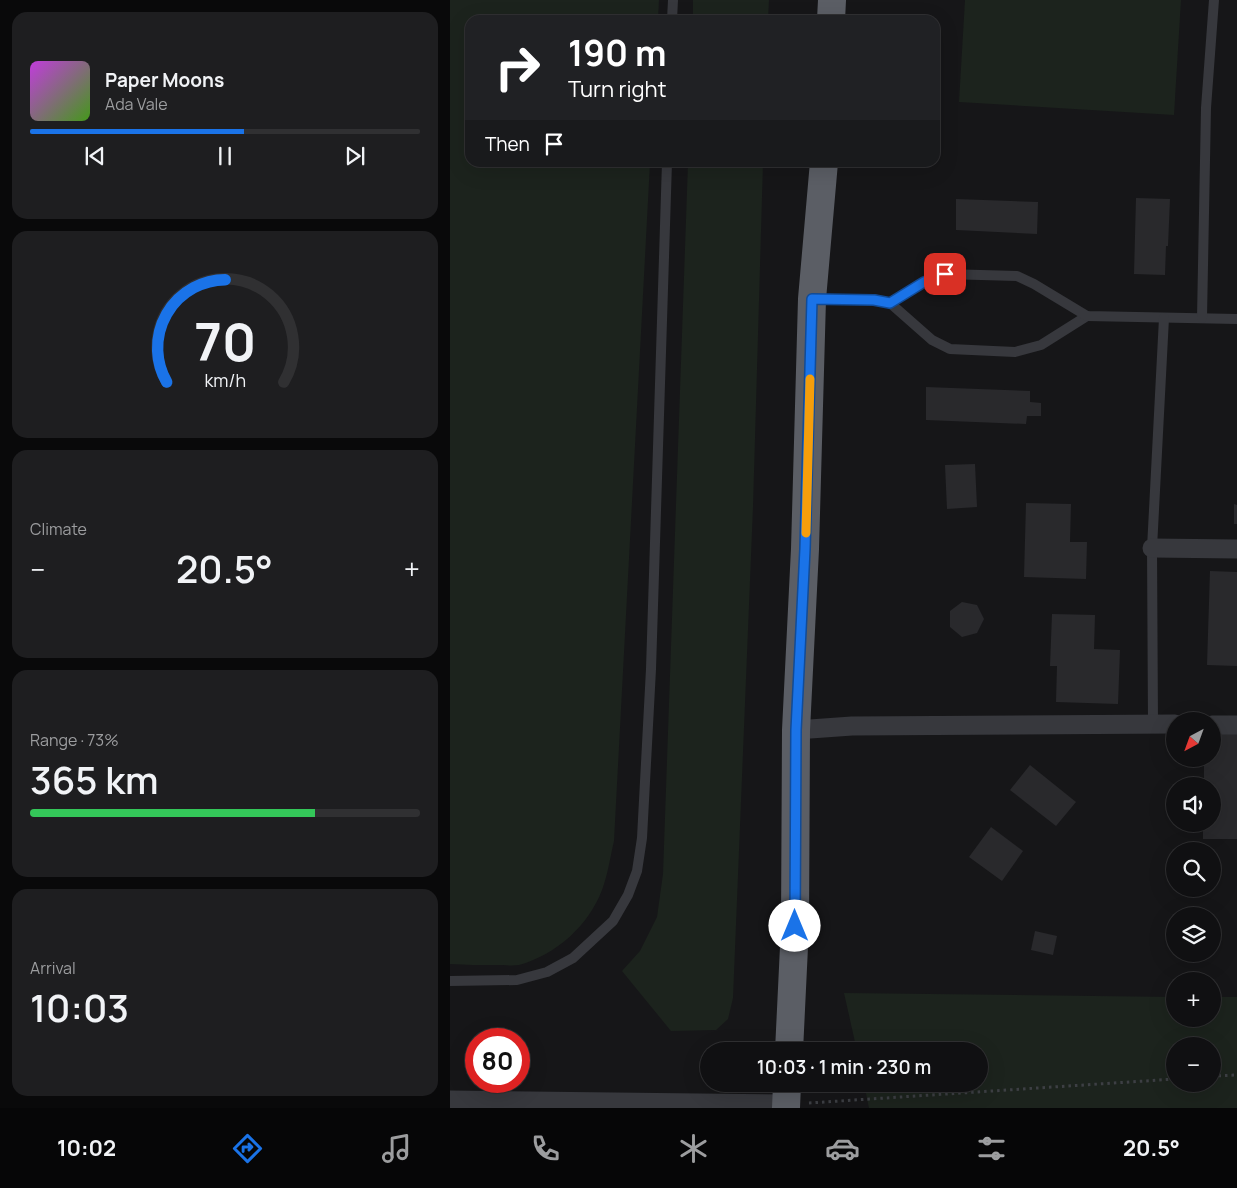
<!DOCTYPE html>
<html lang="en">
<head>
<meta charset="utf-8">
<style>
  :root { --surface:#101012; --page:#1e1e20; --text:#f1f3f6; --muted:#9c9d9f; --line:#303032; --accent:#1a73e8 }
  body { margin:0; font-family:Manrope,sans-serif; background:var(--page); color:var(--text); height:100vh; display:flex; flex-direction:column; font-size:19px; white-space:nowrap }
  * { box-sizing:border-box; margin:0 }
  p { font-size:16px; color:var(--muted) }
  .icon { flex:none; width:28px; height:28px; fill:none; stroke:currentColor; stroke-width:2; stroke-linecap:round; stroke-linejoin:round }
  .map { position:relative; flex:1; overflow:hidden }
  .details { display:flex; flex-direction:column; gap:12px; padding:12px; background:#09090a; width:450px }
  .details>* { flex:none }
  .guide { position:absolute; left:15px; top:15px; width:475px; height:152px; border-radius:15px; box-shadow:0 5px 20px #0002,0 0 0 1px var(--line); background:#202124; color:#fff; overflow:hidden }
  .needle { width:32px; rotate:221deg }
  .controls { position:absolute; left:716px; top:712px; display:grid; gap:10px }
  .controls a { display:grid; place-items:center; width:55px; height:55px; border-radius:50%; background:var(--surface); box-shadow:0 5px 20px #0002,0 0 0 1px var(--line); font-size:25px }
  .speed { position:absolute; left:15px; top:1028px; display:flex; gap:10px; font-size:25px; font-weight:700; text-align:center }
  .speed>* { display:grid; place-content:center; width:65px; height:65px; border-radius:50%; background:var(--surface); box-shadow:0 5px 20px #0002,0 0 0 1px var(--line); line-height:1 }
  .speed .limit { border:8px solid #d22; background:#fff; color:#111 }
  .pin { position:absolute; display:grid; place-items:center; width:42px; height:42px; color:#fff; margin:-21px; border-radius:10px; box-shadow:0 2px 8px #0006 }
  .me { position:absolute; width:55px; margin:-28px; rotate:0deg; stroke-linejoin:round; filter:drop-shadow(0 0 4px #0008) }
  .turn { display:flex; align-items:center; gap:18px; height:105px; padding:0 20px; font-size:22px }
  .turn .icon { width:65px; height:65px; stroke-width:2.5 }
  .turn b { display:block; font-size:35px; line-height:42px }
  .then { display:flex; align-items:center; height:48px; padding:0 20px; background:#0003; gap:10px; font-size:19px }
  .big { font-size:38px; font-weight:600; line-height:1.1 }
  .details .widget { flex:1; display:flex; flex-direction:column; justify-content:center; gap:8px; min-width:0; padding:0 18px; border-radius:15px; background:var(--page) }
  .details .dial { align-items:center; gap:0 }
  .dial svg { height:130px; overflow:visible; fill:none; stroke:var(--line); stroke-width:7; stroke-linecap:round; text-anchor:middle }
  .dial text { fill:var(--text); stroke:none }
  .song { display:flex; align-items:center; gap:15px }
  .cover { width:60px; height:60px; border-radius:8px; background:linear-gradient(135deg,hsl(290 70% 55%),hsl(100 70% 35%)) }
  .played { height:5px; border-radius:2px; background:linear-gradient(90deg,var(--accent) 55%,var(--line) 55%) }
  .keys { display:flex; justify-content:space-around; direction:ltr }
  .heat { display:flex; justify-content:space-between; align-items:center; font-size:28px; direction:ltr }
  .charge { height:8px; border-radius:4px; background:linear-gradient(90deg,#34c759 73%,var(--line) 0) }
  .trip { position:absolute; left:250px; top:1042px; width:288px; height:50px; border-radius:25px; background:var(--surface); box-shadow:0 5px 20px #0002,0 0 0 1px var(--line); font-weight:600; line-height:50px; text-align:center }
  .tab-bar { display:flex; height:80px; justify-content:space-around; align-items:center; background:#060607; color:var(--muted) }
  .tab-bar .icon { width:35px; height:35px }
  .tab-bar .on { color:var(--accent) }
  .tab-bar b { font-size:22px; color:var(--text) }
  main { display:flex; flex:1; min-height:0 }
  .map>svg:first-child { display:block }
  .green { fill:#1c231d; fill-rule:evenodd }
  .building { fill:#29292c }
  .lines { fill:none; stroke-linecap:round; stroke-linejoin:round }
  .path { stroke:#3d3f44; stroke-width:3; stroke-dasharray:2.5 4; stroke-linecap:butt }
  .service { stroke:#37383d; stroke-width:10 }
  .minor { stroke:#37383d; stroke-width:19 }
  .trunk { stroke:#5b5e65; stroke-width:28 }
  .route-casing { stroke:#114b97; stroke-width:12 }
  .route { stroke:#1a73e8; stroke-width:9 }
  .slow { stroke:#f59e0b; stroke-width:9 }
</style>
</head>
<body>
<main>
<section class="details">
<div class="widget">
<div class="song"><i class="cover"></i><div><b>Paper Moons</b><p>Ada Vale</p></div></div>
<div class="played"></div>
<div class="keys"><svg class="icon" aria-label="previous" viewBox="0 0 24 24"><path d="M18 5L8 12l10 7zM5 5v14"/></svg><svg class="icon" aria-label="pause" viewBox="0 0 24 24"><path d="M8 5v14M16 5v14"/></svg><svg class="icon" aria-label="next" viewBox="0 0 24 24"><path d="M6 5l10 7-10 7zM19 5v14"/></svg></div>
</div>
<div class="widget dial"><svg viewBox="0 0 100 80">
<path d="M14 69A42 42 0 1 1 86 69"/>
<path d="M14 69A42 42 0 0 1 50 6" stroke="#1a73e8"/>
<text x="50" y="56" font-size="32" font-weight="700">70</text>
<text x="50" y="72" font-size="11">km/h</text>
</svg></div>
<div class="widget"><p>Climate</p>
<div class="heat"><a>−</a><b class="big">20.5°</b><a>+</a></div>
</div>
<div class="widget"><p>Range · 73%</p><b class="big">365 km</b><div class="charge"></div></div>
<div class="widget"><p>Arrival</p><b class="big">10:03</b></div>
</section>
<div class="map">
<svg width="787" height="1108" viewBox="0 0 787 1108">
  <rect width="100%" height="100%" fill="#161618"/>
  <g class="green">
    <path d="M 0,0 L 209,0 L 208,20 L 20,20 L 20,162 L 200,163 L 164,841 C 160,858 158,874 152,890 C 139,925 106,955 69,965 C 62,966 53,965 46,965 C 31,965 15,965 0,964 Z"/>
    <polygon points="243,0 319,0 318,20 243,20"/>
    <polygon points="515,0 731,0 724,115 509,102"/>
    <polygon points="238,163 313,163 303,507 283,998 278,1019 266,1030 221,1031 172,971 190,951 207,917 213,874"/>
    <path d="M 394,993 L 725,997 L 725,1019 L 762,1019 L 763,997 L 787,997 L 787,1108 L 419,1108 L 414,1084 L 529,1084 L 529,1051 L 407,1051 ZM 725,1046 L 762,1046 L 762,1084 L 725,1084 Z"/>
  </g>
  <g class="building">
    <polygon points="686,198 720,199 718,246 716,246 715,275 684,274"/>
    <polygon points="506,199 588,202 587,234 506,230"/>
    <polygon points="476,387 580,391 580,402 591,403 591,416 577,416 576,424 476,420"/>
    <polygon points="525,464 527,507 497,509 495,465"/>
    <polygon points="576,503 621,504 620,542 637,542 636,579 574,577"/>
    <polygon points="784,504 787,505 787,524 784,524"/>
    <polygon points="760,571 787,572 787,666 757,665"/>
    <polygon points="512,602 527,605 534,619 527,633 512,637 500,627 500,611"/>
    <polygon points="602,614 645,615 644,649 670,650 668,704 606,702 607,666 600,666"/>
    <polygon points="762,733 787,734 787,839 753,839 753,824 762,824 762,786 754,786 754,759 762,759"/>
    <polygon points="580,765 626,802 606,826 560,790"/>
    <polygon points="541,827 573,851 552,881 519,857"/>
    <polygon points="585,931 607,936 603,955 581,950"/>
  </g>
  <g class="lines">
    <g class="path">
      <polyline points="762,1076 787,1075"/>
      <polyline points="359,1103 725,1079"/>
    </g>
    <g class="service">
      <polyline points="222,20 223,0"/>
      <polyline points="364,299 424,299 440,303 482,340 500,349 565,352 591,345 637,316"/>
      <polyline points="440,303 475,282 495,274 567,276 584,284 637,316 787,319"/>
      <polyline points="752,318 756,108 764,0"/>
      <polyline points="703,724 702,548 714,318"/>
      <polyline points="0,981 67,980 97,972 123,958 163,921 178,895 187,871 192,838 201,669 217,162"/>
    </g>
    <g class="minor">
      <polyline points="702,548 787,549"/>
      <polyline points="762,725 787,725"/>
      <polyline points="346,730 402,726 725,724"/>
      <polyline points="0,1100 336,1104"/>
    </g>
    <g class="trunk">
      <polyline points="381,20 382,0"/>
      <polyline points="339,1051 345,926 346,730 355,549 362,299 374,162"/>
      <polyline points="336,1108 337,1084"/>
    </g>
  </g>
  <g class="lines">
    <g class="route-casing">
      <polyline id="route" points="345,926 346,730 355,549 362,299 424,300 440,303 474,282 495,274"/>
    </g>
    <use href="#route" class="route"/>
    <polyline class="slow" points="356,533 360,379"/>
  </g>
</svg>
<div class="controls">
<a><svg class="needle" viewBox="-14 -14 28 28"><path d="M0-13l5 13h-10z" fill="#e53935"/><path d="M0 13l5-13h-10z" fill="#9c9d9f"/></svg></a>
<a><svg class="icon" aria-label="sound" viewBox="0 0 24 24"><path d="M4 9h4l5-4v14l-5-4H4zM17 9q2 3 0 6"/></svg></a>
<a><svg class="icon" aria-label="search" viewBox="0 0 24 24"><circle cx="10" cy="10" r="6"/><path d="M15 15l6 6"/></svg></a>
<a><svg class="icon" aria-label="layers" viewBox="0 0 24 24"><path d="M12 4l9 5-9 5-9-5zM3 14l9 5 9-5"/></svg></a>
<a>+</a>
<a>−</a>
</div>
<div class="speed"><div class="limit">80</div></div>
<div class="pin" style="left:495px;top:274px;background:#d93025"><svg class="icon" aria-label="arrive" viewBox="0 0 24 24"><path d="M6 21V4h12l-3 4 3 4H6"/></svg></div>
<svg class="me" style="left:345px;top:926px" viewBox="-20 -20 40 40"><circle r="19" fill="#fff"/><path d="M0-13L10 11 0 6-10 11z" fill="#1a73e8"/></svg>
<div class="trip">10:03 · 1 min · 230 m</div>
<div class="guide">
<div class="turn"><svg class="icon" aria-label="right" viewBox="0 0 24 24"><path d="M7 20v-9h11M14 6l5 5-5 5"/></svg><div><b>190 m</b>Turn right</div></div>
<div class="then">Then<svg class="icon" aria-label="arrive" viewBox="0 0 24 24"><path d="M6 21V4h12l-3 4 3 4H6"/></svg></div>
</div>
</div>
</main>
<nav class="tab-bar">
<b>10:02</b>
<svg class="icon on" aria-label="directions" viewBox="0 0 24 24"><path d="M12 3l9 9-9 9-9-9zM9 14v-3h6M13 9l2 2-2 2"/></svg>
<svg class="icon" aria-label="music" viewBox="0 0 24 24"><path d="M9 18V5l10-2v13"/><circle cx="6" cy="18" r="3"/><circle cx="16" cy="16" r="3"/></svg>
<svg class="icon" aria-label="phone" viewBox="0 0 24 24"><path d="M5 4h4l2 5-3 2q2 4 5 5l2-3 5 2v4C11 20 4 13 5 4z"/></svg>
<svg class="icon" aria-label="climate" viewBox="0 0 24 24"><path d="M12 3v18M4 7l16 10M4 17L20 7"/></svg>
<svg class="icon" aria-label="car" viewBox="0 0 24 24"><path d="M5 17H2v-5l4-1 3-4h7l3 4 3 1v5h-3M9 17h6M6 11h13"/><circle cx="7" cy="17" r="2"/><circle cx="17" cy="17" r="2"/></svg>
<svg class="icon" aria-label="filters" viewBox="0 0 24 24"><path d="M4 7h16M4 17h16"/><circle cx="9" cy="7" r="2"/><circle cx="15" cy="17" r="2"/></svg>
<b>20.5°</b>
</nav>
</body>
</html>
